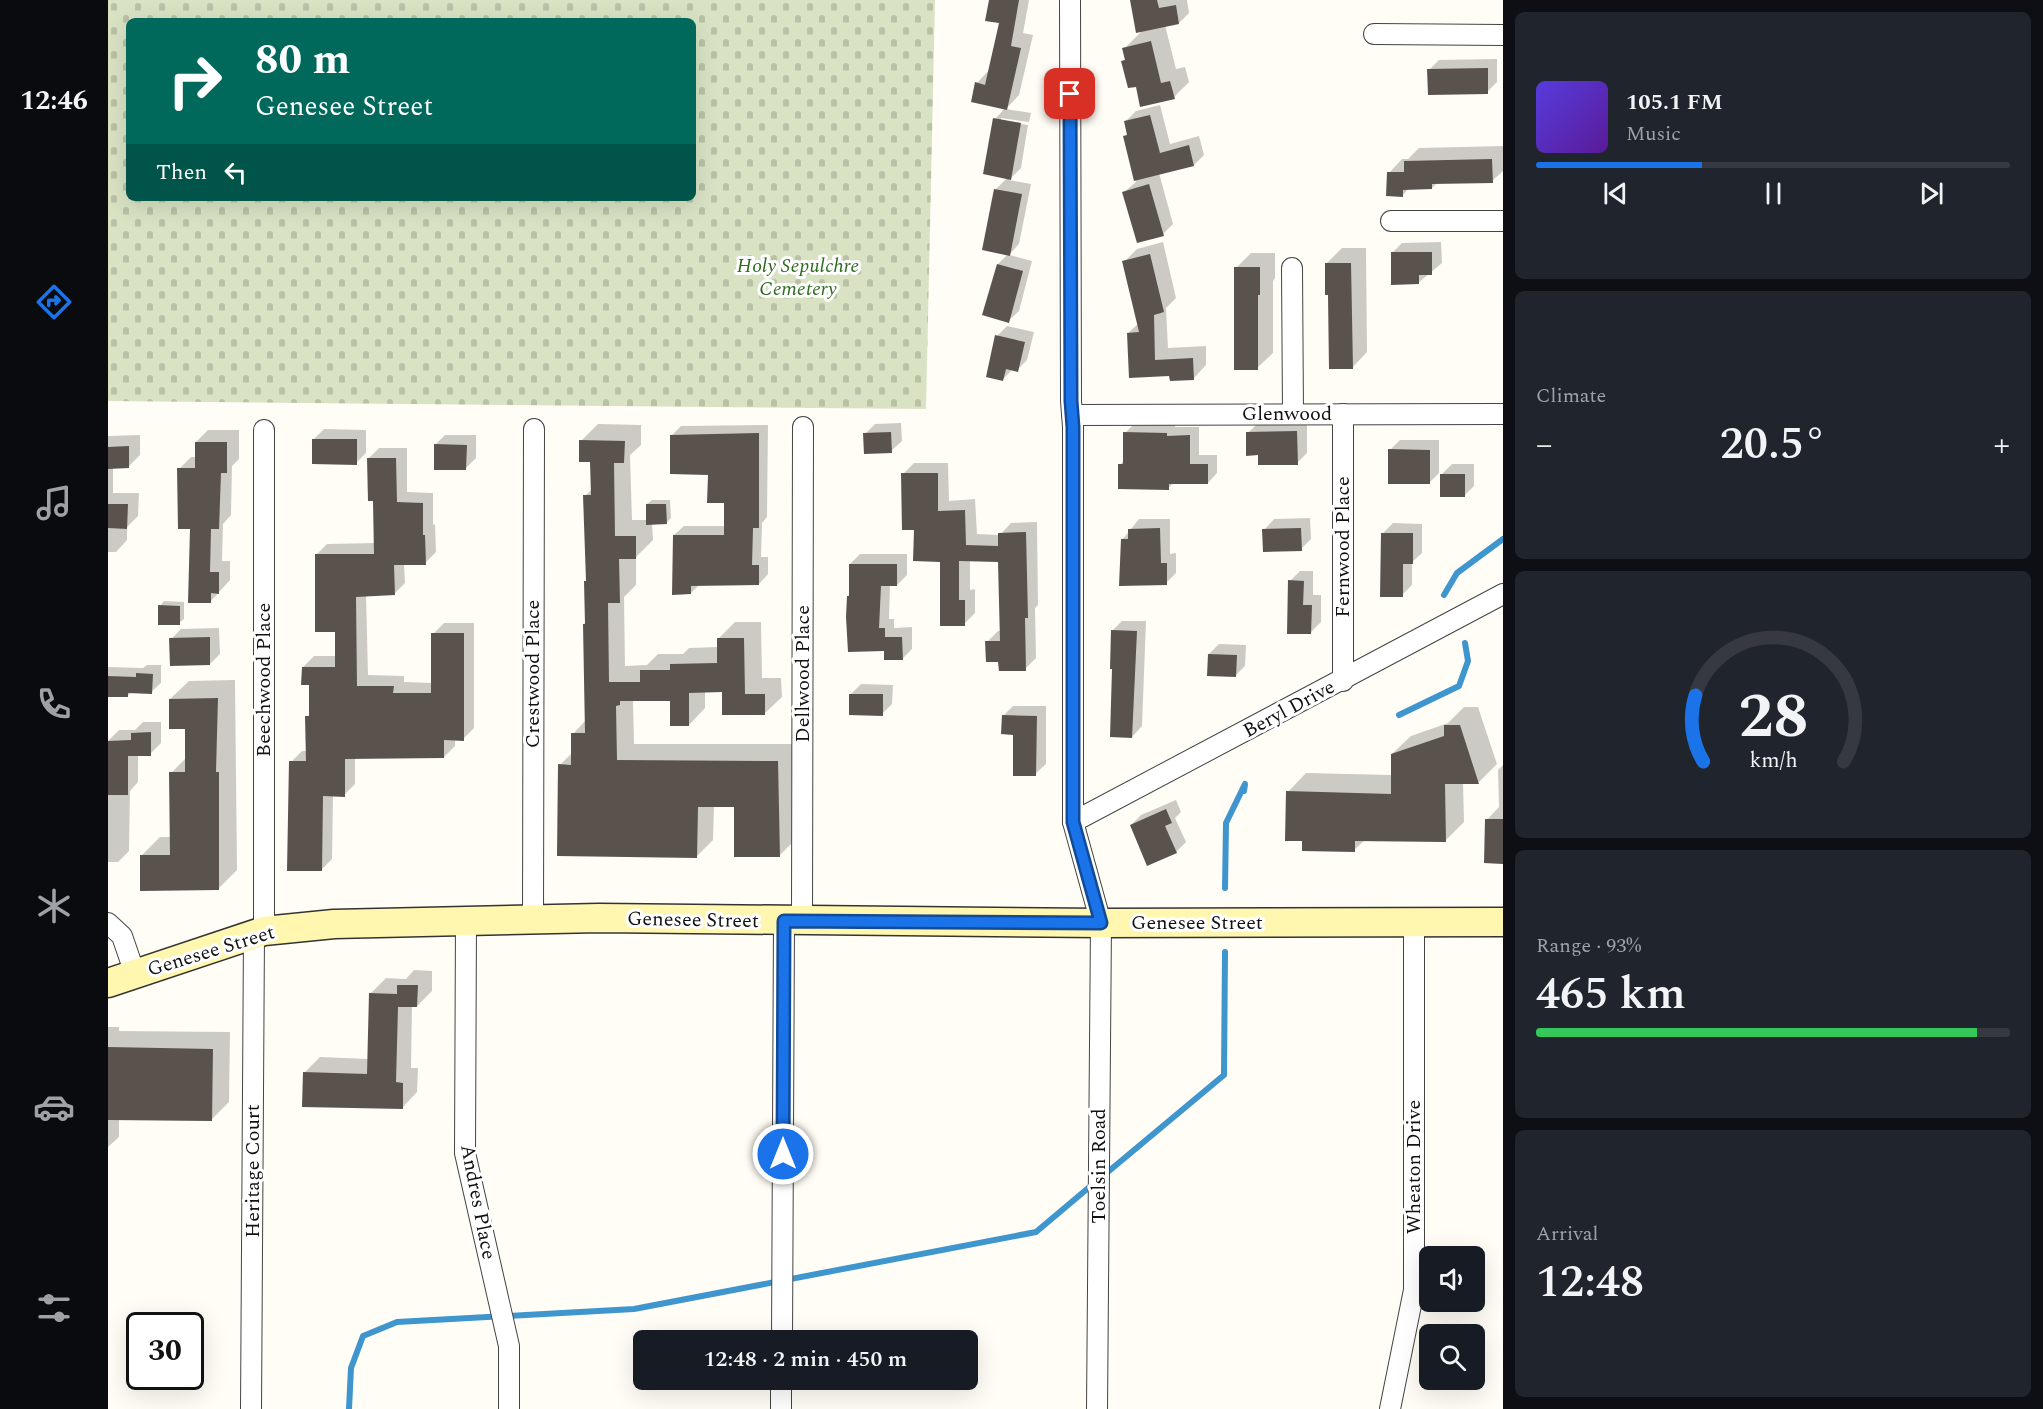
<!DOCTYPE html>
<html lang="en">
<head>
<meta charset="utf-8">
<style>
  :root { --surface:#171b24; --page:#20242c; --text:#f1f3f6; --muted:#9ea1a6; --line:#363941; --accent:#1a73e8 }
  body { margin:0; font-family:Spectral,serif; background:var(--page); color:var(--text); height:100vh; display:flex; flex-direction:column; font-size:22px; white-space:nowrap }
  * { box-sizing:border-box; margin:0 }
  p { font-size:20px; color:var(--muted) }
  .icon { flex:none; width:33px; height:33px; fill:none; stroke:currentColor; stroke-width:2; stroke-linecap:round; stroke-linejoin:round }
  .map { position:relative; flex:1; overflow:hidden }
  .panel { display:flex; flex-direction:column; gap:12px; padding:12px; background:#0d0f14; width:540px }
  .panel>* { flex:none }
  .guide { position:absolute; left:18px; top:18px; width:570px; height:183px; border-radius:9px; box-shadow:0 6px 24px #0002; background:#00695c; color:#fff; overflow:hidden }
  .tools { position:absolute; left:1311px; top:1246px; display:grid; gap:12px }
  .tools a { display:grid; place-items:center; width:66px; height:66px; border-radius:9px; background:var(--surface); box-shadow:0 6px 24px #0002; font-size:30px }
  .speed { position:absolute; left:18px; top:1312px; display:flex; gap:12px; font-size:30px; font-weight:700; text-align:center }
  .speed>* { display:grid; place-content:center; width:78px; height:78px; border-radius:50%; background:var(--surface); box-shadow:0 6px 24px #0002; line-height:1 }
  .speed .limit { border:3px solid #111; border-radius:9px; background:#fff; color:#111 }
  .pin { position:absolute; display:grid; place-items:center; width:51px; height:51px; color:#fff; margin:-26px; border-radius:12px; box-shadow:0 3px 9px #0006 }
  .me { position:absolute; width:66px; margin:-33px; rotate:0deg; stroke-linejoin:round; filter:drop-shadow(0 0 4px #0008) }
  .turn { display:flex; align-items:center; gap:21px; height:126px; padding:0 30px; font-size:27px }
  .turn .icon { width:78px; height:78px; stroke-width:2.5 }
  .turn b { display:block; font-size:42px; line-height:51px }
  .then { display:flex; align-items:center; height:57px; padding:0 30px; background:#0003; gap:12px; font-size:22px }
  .big { font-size:45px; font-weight:600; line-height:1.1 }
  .panel .tile { flex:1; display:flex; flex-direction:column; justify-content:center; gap:9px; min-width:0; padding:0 21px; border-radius:9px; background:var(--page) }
  .panel .dial { align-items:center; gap:0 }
  .dial svg { height:156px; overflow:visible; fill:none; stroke:var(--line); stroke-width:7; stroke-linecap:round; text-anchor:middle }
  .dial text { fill:var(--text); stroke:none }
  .song { display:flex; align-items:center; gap:18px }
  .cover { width:72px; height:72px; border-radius:9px; background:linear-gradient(135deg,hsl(250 70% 55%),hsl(270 70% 35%)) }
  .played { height:6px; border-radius:3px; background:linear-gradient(90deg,var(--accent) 35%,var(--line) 35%) }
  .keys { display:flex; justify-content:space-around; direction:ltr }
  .heat { display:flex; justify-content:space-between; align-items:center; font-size:33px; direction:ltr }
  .charge { height:9px; border-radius:4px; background:linear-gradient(90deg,#34c759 93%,var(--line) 0) }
  .trip { position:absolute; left:525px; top:1330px; width:345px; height:60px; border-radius:9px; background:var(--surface); box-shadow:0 6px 24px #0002; font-weight:600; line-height:60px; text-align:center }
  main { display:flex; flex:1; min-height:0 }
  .menu { display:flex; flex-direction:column; width:108px; justify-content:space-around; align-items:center; background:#090b0e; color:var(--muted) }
  .menu .icon { width:42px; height:42px }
  .menu .active { color:var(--accent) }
  .menu b { font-size:27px; color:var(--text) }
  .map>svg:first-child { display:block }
  .cemetery { fill:url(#cemetery-stones); fill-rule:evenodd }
  .shadow { fill:#0003 }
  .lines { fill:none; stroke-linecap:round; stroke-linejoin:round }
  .stream { stroke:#3f96cf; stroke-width:6 }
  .building { fill:#5a524d }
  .minor-casing { stroke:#444; stroke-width:22 }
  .secondary-casing { stroke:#333; stroke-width:31 }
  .minor { stroke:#fff; stroke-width:20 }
  .secondary { stroke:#fff6b0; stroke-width:28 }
  .route-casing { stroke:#114b97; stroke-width:15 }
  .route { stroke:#1a73e8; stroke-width:10 }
  .labels { text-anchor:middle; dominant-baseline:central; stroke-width:6; stroke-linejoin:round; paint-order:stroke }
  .park-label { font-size:20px; font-style:italic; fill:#2f6b1f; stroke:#fff }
  .street-label { font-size:20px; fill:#111; stroke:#fff }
</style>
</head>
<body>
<main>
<nav class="menu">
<b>12:46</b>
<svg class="icon active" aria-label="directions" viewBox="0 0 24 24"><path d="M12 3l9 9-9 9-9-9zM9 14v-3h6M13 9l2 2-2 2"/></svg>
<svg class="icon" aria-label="music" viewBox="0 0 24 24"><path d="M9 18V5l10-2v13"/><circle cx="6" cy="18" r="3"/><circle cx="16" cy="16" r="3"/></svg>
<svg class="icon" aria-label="phone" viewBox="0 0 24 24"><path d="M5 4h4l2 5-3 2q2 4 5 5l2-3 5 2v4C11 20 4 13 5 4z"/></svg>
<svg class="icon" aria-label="climate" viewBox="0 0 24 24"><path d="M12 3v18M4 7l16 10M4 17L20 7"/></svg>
<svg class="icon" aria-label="car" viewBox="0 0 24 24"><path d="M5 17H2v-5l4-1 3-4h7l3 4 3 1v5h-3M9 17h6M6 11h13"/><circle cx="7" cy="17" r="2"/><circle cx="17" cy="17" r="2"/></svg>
<svg class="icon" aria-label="filters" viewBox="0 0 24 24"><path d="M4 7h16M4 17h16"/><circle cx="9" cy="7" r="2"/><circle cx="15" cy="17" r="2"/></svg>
</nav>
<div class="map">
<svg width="1395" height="1409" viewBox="0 0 1395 1409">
  <defs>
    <pattern id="cemetery-stones" width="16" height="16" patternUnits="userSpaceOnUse" patternTransform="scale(1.5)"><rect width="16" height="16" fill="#d9e3c4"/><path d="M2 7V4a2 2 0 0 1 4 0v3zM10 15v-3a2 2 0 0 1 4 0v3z" fill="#b9c2a7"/></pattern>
  </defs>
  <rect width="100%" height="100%" fill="#fffdf5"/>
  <path class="cemetery" d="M 0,0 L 827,0 L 818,409 L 0,401 ZM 21,21 L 585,21 L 585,198 L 21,198 Z"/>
  <g class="shadow">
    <polygon points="882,0 921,0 915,33 925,35 911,95 898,109 923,113 921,122 893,118 893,121 920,125 913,168 901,180 923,184 911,244 901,255 924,261 911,311 900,321 890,264 900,254 888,189 900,177 887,119 897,108 869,83 882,69 893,22"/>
    <polygon points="1023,0 1079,0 1081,13 1071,23 1057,25 1068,69 1077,67 1081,82 1066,97 1029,85 1015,61 1018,58 1016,49 1035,30"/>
    <polygon points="1389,59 1389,82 1379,92 1321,70 1331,60"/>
    <polygon points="1052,105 1062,144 1091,136 1096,155 1086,165 1051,173 1065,224 1055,234 1016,192 1028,182 1017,136 1020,133 1018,121 1028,111"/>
    <polygon points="1395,146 1395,171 1384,181 1329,183 1324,188 1301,188 1295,195 1281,173 1294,159 1300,159 1311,148"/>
    <polygon points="1055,242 1068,298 1058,308 1060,348 1098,346 1098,365 1086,378 1063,375 1022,377 1020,333 1031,323 1016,262 1029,249"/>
    <polygon points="1333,242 1334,263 1310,283 1284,253 1294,243"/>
    <polygon points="1234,248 1258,248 1259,352 1244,368 1222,293 1218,264"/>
    <polygon points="1143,253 1167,253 1167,278 1165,281 1165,353 1149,368 1128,268"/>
    <polygon points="899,326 926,332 919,360 909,370 905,369 895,379 889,336"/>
    <polygon points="1199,422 1199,453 1189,463 1140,433 1150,423"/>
    <polygon points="793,423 794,441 783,451 757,434 767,424"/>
    <polygon points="490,424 533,425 533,445 522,455 524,520 540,520 539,504 544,500 562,500 563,518 558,523 544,523 545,540 528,557 528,585 516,597 517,666 539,665 550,654 575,654 581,648 610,647 610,639 627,622 653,622 654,678 673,678 674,697 657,713 615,691 597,691 597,708 581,725 564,699 525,700 526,744 687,744 688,839 671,856 627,806 606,806 605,840 589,856 452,765 465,752 465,734 478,720 476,624 478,622 479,580 477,496 484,489 483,461 473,441"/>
    <polygon points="1026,424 1067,424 1067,427 1091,427 1091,455 1109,455 1109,473 1100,483 1066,483 1060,488 1012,465 1016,460 1017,433"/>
    <polygon points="660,425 659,517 654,523 653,557 660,557 660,574 651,584 591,585 583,593 566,535 576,526 618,526 618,501 601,473 564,435 573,426"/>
    <polygon points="216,429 258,430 258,453 248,463 206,439"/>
    <polygon points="100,430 131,430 131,459 124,466 123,515 115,524 114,561 122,561 122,580 102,602 71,469 83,457 88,457 88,442"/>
    <polygon points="32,435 32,455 20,467 5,467 5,493 31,493 30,516 19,527 19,540 8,552 0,552 0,436"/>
    <polygon points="337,435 368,435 368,458 358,468 327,445"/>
    <polygon points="1292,440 1331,440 1331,473 1321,483 1282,450"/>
    <polygon points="271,448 299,448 299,492 325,493 325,525 327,524 328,552 317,563 296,564 297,583 286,594 258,595 260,675 296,676 296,682 325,683 325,634 336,623 366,623 366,728 355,739 347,739 347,746 336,757 247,758 247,784 236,795 225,795 224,859 213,870 183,762 194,751 199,751 199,717 203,713 203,684 195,667 206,656 229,656 229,630 208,555 219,544 267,543 267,499 260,459"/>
    <polygon points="806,463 840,463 841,501 867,499 869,534 892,535 903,523 929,522 930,605 927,608 928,658 917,669 892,661 879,642 890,631 893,631 891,561 862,560 862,590 867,589 867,613 856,624 833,560 808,528 795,474"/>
    <polygon points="1344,464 1366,464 1366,486 1356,496 1334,474"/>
    <polygon points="1202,518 1203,539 1193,549 1156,530 1166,519"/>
    <polygon points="1031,519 1062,519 1062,554 1068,553 1068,573 1058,583 1014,540"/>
    <polygon points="1285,523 1314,524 1314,553 1304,562 1304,585 1294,595 1275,533"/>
    <polygon points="752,554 799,554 799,575 789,585 782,585 781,619 786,619 786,628 804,627 804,649 794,659 777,650 740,596 743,594 742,564"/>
    <polygon points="1192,571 1205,571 1205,595 1213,595 1213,622 1203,632 1182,581"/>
    <polygon points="56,601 76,602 76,619 71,623 52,606"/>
    <polygon points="1014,621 1038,621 1034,726 1024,737 1004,631"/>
    <polygon points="111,628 112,654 102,664 63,639 73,629"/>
    <polygon points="1111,644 1138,645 1137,666 1127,676 1101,654"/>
    <polygon points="39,665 53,665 53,683 43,692 24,692 19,696 0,696 0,667 35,668"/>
    <polygon points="127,680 129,870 111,888 33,856 52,837 63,837 63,773 79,757 79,727 62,699 81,681"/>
    <polygon points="753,684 785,685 784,704 774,714 743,694"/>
    <polygon points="905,706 938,706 938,764 927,774 895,716"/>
    <polygon points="1356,707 1370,707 1389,764 1371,782 1355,782 1356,822 1337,841 1257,840 1246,850 1196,840 1180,792 1198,773 1284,775 1284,754 1303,736 1340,723"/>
    <polygon points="35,722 53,722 53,743 42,754 30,754 30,782 22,791 21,851 10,862 0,862 0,741 11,730 27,730"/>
    <polygon points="1395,765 1395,862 1379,820 1391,807 1390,770"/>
    <polygon points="1068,800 1073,812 1067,818 1078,842 1068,852 1023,825 1033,815"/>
    <polygon points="306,970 324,971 324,991 309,1006 304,1006 303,1068 310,1068 309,1092 294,1108 196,1073 212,1057 261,1059 263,993 278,978 298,979"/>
    <polygon points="0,1027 11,1027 11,1031 122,1032 121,1102 104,1119 11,1118 11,1137 0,1147"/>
  </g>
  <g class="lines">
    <g class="stream">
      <polyline points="1336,595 1349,573 1395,539"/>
      <polyline points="1291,715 1351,686 1360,661 1357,643"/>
      <polyline points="1117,888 1118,823 1137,784 1136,791"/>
      <polyline points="995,1176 1116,1075 1117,952"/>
      <polyline points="241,1409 243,1368 255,1336 289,1322 526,1309 928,1232 985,1184"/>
    </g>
  </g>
  <g class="building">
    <polygon points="881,0 911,0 903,46 913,48 899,110 863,102 867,82 877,85 891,23 877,21"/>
    <polygon points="1022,0 1049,0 1051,8 1068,5 1071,24 1028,33"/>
    <polygon points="1043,41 1053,83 1062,81 1067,99 1032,107 1028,87 1020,88 1013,61 1017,60 1014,48"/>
    <polygon points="1380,68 1380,94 1320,95 1319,69"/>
    <polygon points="1042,115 1052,153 1081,145 1086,166 1026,181 1015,136 1019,135 1016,121"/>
    <polygon points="885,118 913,123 903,180 875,174"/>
    <polygon points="1384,159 1385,183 1324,184 1324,189 1295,190 1295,197 1278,196 1279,172 1296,172 1296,161"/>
    <polygon points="1041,184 1056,236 1029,243 1014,192"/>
    <polygon points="886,189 914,194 902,256 874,250"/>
    <polygon points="1283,252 1324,252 1324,275 1311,275 1311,284 1283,285"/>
    <polygon points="1042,254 1056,312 1046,315 1047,360 1085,358 1086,380 1062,381 1061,376 1021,378 1019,333 1031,332 1014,261"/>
    <polygon points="1217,263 1243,263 1245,369 1221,369 1220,295 1217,295"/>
    <polygon points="889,264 915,271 901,323 874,315"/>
    <polygon points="1126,267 1152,267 1152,295 1150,295 1150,370 1126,370"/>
    <polygon points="887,335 917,342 910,372 898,369 895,381 878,377"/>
    <polygon points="1189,431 1190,465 1150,465 1150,455 1138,456 1138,432"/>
    <polygon points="783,432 784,453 756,454 755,433"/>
    <polygon points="1015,432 1059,433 1059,436 1082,435 1082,464 1100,464 1100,484 1061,484 1061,490 1010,489 1010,464 1015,464"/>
    <polygon points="651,433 651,528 645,528 644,565 651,565 651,585 583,586 583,594 564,595 565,535 616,535 616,503 599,503 600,475 562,474 562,435"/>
    <polygon points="204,439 249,439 249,465 204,464"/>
    <polygon points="471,440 517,441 516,463 506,463 507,536 528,536 528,559 511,559 512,603 500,603 501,682 532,682 532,670 562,670 562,664 609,663 609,638 636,638 637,694 657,694 657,715 614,715 614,692 581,693 581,726 562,726 562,701 512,701 512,705 508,706 509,760 670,761 672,857 626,857 626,807 590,807 589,858 449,856 450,764 463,765 463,733 477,733 475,624 477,624 476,581 478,581 475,495 483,495 482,462 471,462"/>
    <polygon points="87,442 119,442 119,473 113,473 111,529 103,529 102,572 111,572 111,594 103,593 103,603 80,603 82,529 70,529 69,468 87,468"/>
    <polygon points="326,444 359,445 358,470 326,470"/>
    <polygon points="21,446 21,468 0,469 0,447"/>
    <polygon points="1280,449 1322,450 1322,484 1280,484"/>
    <polygon points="259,458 288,458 289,502 315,503 315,535 317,535 318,565 286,565 287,595 248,597 249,686 286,686 285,693 323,693 323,633 356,633 356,741 336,740 336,758 237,759 237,797 215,796 214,871 179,871 181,761 198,761 197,716 201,716 201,685 193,685 194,667 227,667 227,632 207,632 207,554 266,554 265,501 260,501"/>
    <polygon points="793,473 830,473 830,511 857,510 858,545 890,546 890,533 918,532 920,618 917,618 918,671 891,671 890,662 878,662 877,641 892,641 890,562 851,561 851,600 857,600 857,626 832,626 832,562 805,561 806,530 794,530"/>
    <rect x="1332" y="474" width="25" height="23"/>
    <polygon points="0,504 20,504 19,529 0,528"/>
    <polygon points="538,504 558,504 559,524 538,525"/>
    <polygon points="1052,528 1053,563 1059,563 1059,585 1011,586 1013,539 1020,539 1020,529"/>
    <polygon points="1193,528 1194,551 1155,552 1154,529"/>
    <polygon points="1273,533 1305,533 1305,564 1295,564 1295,597 1272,597"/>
    <polygon points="741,564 789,564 789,586 773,586 771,628 777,628 777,637 794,637 795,660 776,660 776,651 740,652 738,617 739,596 741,596"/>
    <polygon points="1180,580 1196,581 1195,605 1204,605 1203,634 1179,634"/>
    <polygon points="50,605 72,606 72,625 50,625"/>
    <polygon points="1003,630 1029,631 1024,738 1002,737 1004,669 1002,669"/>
    <polygon points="102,637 102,665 62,666 61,638"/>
    <polygon points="1100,654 1129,655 1128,677 1099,676"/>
    <polygon points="28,673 45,674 44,694 20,693 20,697 0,697 0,676 28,677"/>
    <polygon points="741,694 775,694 775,716 741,715"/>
    <polygon points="110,698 108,772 111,772 111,890 32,891 32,855 62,855 61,772 77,772 77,729 61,729 61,699"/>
    <polygon points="894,715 929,716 928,776 905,776 905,735 893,734"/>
    <polygon points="1336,725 1352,725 1371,784 1337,784 1338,842 1247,841 1247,852 1194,851 1194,841 1177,841 1178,791 1283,794 1283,754 1336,736"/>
    <polygon points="43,732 43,756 20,756 20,795 0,795 0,741 23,740 23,733"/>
    <polygon points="1058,809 1064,823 1057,826 1069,853 1039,866 1022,825"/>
    <polygon points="1377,819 1395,819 1395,864 1376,863"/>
    <polygon points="289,985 310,985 309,1007 290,1007 288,1082 295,1083 295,1109 194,1107 195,1072 259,1074 261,993 289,994"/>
    <polygon points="0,1047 105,1049 104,1121 0,1120"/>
  </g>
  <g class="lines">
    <g class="minor-casing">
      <g id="minor">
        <polyline points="962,0 963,401 965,427 965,822 993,923 989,1409"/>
        <polyline points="1266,34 1395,35"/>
        <polyline points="1283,221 1395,221"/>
        <polyline points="1184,268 1185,414"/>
        <polyline points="1235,414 1235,681"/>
        <polyline points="964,415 1395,414"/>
        <polyline points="965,822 1395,594"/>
        <polyline points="425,920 426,429"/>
        <polyline points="358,921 357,1153 401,1346 401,1409"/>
        <polyline points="694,921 695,427"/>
        <polyline points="0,923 14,936 27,974"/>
        <polyline points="156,931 156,430"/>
        <polyline points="674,1341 676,921"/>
        <polyline points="143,1409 146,933"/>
        <polyline points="673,1409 673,1380"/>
        <polyline points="1282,1409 1306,1290 1306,923"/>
      </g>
    </g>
    <g class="secondary-casing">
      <polyline id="secondary" points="0,983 156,931 226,924 491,918 993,923 1395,922"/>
    </g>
    <use href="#minor" class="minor"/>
    <use href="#secondary" class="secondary"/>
  </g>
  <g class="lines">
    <g class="route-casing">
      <polyline id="route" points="675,1154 676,921 993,923 965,822 965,427 963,401 962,94"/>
    </g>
    <use href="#route" class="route"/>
  </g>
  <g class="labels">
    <g class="park-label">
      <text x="690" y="266">Holy Sepulchre<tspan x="690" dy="23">Cemetery</tspan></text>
    </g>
    <g class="street-label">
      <text x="1179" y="414">Glenwood</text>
      <text transform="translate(1235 547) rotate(-90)">Fernwood Place</text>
      <text transform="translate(425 674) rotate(-90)">Crestwood Place</text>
      <text transform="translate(695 674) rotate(-90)">Dellwood Place</text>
      <text transform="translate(156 680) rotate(-90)">Beechwood Place</text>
      <text transform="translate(1181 709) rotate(-28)">Beryl Drive</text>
      <text transform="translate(585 920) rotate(1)">Genesee Street</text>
      <text x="1089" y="923">Genesee Street</text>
      <text transform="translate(103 951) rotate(-17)">Genesee Street</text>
      <text transform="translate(991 1166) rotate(-90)">Toelsin Road</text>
      <text transform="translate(1306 1167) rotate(-90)">Wheaton Drive</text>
      <text transform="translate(145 1171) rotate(-90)">Heritage Court</text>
      <text transform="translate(370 1202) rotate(79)">Andres Place</text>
    </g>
  </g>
</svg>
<div class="tools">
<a><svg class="icon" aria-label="sound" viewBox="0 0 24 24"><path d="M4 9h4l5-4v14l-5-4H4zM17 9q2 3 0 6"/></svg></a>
<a><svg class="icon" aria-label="search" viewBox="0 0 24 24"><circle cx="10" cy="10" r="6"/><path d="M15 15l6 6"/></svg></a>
</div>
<div class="speed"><div class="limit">30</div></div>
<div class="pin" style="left:962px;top:94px;background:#d93025"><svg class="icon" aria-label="arrive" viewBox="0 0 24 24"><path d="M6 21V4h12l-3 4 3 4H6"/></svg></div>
<svg class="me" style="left:675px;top:1154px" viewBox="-20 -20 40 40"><circle r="17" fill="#1a73e8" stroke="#fff" stroke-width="3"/><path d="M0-11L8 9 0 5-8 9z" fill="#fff"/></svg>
<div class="trip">12:48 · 2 min · 450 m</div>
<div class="guide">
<div class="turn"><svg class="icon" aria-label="right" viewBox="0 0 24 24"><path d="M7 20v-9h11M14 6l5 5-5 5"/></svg><div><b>80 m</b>Genesee Street</div></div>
<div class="then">Then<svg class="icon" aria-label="left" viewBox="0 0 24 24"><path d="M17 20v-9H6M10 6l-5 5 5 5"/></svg></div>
</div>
</div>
<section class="panel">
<div class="tile">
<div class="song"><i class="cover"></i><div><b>105.1 FM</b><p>Music</p></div></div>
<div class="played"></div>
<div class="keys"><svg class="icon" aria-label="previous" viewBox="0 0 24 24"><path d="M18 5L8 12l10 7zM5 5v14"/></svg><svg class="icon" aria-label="pause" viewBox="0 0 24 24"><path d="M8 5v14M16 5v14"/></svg><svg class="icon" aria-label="next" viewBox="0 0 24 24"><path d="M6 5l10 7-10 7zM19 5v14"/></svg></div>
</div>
<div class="tile"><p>Climate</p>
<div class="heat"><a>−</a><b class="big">20.5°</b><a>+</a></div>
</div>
<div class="tile dial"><svg viewBox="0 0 100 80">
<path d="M14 69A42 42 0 1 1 86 69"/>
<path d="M14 69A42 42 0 0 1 10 35" stroke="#1a73e8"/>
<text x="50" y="56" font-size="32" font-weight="700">28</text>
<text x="50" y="72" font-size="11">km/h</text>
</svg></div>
<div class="tile"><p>Range · 93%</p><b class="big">465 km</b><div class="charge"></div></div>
<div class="tile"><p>Arrival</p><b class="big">12:48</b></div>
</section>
</main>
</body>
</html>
